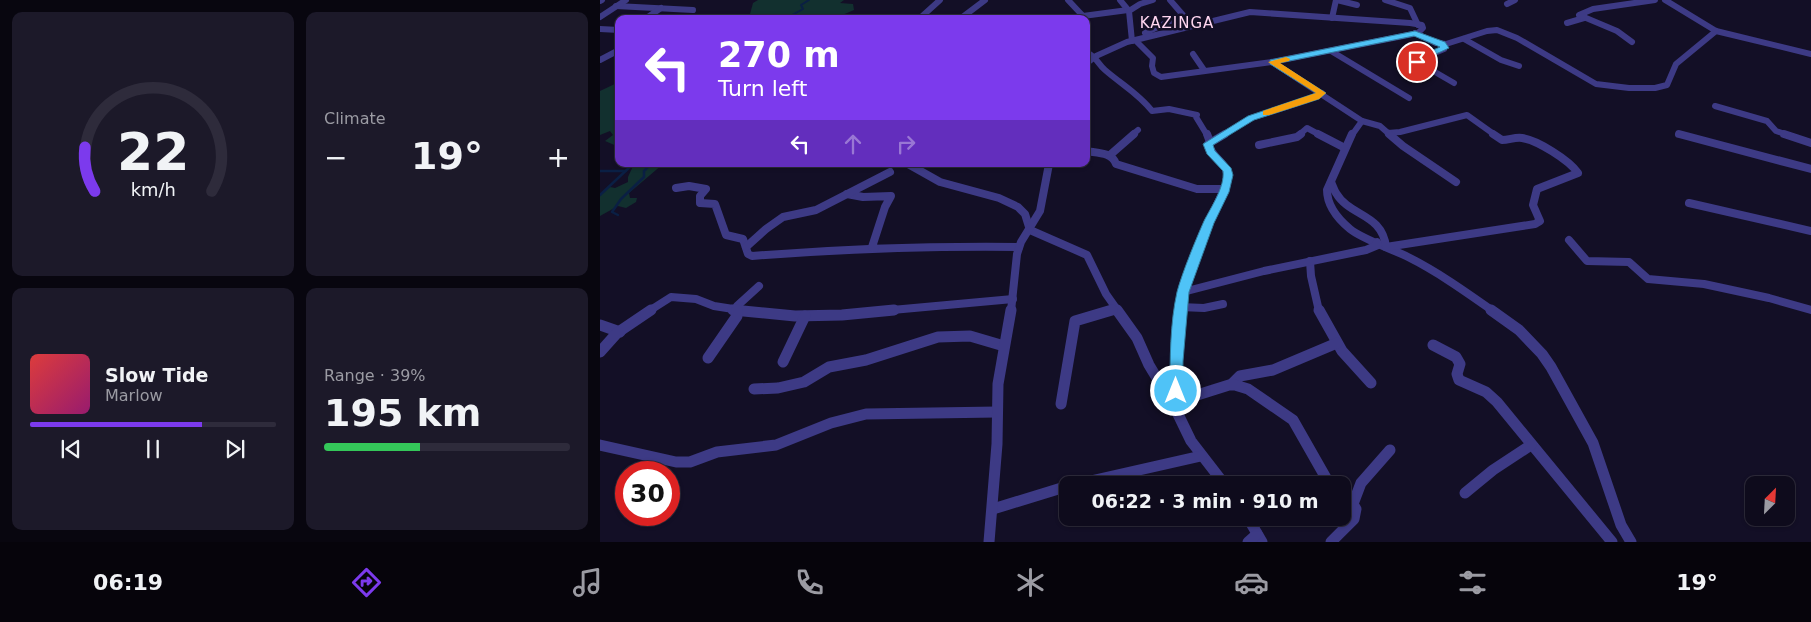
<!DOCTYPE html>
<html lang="en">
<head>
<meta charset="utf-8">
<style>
  :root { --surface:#0e0b1c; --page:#1c1929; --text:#f1f3f6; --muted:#9b9ba3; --line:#2e2b3b; --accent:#7c3aed }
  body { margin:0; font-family:"DejaVu Sans",sans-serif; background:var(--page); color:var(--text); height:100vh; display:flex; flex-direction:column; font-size:19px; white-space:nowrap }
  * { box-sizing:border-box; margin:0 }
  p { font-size:16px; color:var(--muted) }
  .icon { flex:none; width:28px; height:28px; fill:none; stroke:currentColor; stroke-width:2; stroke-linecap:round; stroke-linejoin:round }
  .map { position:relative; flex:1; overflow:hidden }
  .drawer { display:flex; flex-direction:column; gap:12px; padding:12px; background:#08060f; width:600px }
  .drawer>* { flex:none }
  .guide { position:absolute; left:15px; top:15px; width:475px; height:152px; border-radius:10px; box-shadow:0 1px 4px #0004,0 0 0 1px var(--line); background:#7c3aed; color:#fff; overflow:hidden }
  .needle { width:32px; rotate:24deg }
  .tools { position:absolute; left:1145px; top:476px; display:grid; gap:10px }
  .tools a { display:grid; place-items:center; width:50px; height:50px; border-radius:10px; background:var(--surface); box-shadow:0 1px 4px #0004,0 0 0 1px var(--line); font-size:25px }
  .speed { position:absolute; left:15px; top:461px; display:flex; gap:10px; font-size:25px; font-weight:700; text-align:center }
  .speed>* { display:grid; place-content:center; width:65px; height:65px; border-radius:50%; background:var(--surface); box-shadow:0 1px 4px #0004,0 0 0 1px var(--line); line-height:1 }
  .speed .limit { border:8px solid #d22; background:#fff; color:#111 }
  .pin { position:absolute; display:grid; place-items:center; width:42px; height:42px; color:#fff; margin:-21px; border:2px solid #fff; border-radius:50%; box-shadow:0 1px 5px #0007 }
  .me { position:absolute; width:55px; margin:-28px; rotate:0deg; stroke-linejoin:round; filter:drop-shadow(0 0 4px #0008) }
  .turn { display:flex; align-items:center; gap:18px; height:105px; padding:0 20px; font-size:22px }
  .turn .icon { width:65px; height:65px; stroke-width:2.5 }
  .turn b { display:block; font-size:35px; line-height:42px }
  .lanes { display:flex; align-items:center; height:48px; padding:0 20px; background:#0003; justify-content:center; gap:25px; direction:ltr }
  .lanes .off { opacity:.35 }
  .big { font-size:38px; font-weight:600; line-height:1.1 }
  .drawer .tile { flex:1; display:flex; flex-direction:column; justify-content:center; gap:8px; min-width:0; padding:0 18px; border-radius:10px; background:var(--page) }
  .drawer .dial { align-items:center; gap:0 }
  .dial svg { height:130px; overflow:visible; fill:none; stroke:var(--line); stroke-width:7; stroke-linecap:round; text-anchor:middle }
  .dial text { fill:var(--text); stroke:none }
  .song { display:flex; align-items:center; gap:15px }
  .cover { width:60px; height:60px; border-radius:8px; background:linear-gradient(135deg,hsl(0 70% 55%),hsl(320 70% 35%)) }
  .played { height:5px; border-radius:2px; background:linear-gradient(90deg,var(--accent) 70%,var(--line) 70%) }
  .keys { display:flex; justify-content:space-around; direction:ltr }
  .heat { display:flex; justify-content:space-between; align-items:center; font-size:28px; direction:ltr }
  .charge { height:8px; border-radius:4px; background:linear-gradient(90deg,#34c759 39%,var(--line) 0) }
  .drawer .tiles { flex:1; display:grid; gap:12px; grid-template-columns:repeat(2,1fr) }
  .trip { position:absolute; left:459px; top:476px; width:292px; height:50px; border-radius:10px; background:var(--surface); box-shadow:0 1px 4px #0004,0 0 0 1px var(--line); font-weight:600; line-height:50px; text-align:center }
  .tabs { display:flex; height:80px; justify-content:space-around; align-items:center; background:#06040b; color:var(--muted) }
  .tabs .icon { width:35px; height:35px }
  .tabs .current { color:var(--accent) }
  .tabs b { font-size:22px; color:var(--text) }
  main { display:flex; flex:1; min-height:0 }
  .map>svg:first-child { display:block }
  .green { fill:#12302f }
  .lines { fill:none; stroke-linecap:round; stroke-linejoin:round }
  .stream-far1 { stroke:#0a1f44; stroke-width:2 }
  .stream { stroke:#0a1f44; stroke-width:2.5 }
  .street-far2 { stroke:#3d3a85; stroke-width:6 }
  .street-far1 { stroke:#3d3a85; stroke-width:8 }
  .street { stroke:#3d3a85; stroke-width:11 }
  .route { fill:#4fc3f7; stroke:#337fa1 }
  .slow { fill:#f59e0b }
  .labels { text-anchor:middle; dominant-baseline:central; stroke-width:5; stroke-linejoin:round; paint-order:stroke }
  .far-quarter-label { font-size:15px; letter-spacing:1px; fill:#ffd6f0; stroke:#130f26 }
</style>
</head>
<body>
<main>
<section class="drawer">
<div class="tiles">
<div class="tile dial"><svg viewBox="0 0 100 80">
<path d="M14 69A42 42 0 1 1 86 69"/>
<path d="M14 69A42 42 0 0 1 8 42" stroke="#7c3aed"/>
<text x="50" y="56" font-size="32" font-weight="700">22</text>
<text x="50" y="72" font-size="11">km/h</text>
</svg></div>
<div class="tile"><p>Climate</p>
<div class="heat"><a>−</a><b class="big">19°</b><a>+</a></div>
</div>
<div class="tile">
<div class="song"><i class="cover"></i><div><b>Slow Tide</b><p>Marlow</p></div></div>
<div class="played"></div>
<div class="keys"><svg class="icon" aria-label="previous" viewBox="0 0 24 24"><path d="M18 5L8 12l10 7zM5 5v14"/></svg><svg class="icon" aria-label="pause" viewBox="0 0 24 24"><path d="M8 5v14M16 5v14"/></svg><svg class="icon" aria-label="next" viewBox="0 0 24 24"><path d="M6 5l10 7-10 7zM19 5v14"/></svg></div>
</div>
<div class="tile"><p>Range · 39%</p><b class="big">195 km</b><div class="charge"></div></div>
</div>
</section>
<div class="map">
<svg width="1211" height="542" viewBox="0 0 1211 542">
  <rect width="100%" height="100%" fill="#130f26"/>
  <g class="green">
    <polygon points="158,0 244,0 240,3 253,4 254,10 233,19 133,17 150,14 153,3"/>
    <polygon points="19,82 19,106 14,109 19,108 19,147 5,141 13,135 10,131 0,135 0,91"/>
    <polygon points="34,164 63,164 29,193 30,198 37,198 36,202 26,208 18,206 0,216 0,194 10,187 15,188 28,182 28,177"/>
  </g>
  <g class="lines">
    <polyline class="stream-far1" points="185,19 203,9 201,5 209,0"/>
    <g class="stream">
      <polyline points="0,171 26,171"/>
      <polyline points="0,195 33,164"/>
      <polyline points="18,215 12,212 21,199 44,177 44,171 51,164"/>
    </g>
    <g class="street-far2">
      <polyline points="468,0 483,16 528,10"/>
      <polyline points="520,0 529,11"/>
      <polyline points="737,0 757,5"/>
      <polyline points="785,0 810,8 818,25"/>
      <polyline points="1065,0 1116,31 1211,54"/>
      <polyline points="0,1 2,0"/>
      <polyline points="907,4 915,0"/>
      <polyline points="16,6 93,10"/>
      <polyline points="0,17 26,0"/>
      <polyline points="36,18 41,18"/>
      <polyline points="732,18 736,0"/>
      <polyline points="45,19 61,8"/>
      <polyline points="319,19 340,0"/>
      <polyline points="360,19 385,0"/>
      <polyline points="967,23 984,18"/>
      <polyline points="0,29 19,30"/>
      <polyline points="545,33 583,15 570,0"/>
      <polyline points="815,33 836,43 846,44 887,31 897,30 917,38 996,84 1029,88 1055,88 1067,85 1076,64 1116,31"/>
      <polyline points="864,39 901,60 919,66"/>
      <polyline points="532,41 529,11 540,4 553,0"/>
      <polyline points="1032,42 1017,31 979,15 993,9 1055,0"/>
      <polyline points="842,44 844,49 816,61 854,83"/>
      <polyline points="731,51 809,98"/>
      <path d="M 486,52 C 496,56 497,63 505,70 C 521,84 539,94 552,111 L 569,109 L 597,115 L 596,117 L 607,135"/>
      <polyline points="593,54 604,70"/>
      <polyline points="0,60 19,50"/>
      <polyline points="672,62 762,121 752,135"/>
      <polyline points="486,64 496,56 527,42 650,12 810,23 822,25 823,28 818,33 672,62 561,77 554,73 552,66 553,58 536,41"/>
      <polyline points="1115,106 1167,121 1176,131 1188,135"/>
      <polyline points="762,121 780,126 788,133 800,132 867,115 895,135"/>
      <polyline points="788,133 790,135"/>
      <polyline points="1079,134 1083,135"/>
      <polyline points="532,135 538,130"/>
      <polyline points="623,135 651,118 705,101 722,93"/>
      <polyline points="699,135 707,128 720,135"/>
    </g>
    <g class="street-far1">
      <polyline points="607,134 610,142"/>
      <polyline points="718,134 745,148"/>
      <path d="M 752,134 L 727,190 C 727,205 738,219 750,229 C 762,239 792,249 808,257 C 838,272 866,292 893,311"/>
      <polyline points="789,134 803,146 856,182"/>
      <polyline points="1079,134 1211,169"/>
      <polyline points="1184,134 1211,143"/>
      <polyline points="659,145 697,137 701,134"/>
      <path d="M 486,151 C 497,153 512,152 516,164 L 597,189 L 624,189"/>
      <polyline points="510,155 534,134"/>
      <polyline points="308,164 340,182 399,198 418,207 425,214 430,230 487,255 506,294 518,311"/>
      <path d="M 731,182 C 733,186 734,190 736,193 C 750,217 782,213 786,247 L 935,224 L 940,221 L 933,205 L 937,189 L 978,173 C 969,160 937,140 922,138 C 915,137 909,140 902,140 L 893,134"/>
      <path d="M 76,188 L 89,186 L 106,189 L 100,196 L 100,203 L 115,204 L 126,235 L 143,239 L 148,254 L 152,256 C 241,249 329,246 419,247"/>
      <polyline points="247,194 263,197 291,196 285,207 272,247 275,248"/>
      <polyline points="1089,203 1211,231"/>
      <polyline points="969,240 987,261 1029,262 1048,279 1104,284 1169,298 1211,310"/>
      <polyline points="146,247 166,229 183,217 216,210 290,172"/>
      <polyline points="710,261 711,276 719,311"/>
      <path d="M 583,292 L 609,222 L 627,183 C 631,162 613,161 608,144 L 625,134"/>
      <polyline points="580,307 604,308 623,304"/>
      <polyline points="49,311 71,297 96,299 114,306 146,311"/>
      <polyline points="137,311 137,306 159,286"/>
      <polyline points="281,311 413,299"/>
      <polyline points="411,311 417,254 421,242 440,211 449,164"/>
      <polyline points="508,311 516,309"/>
      <polyline points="580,311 583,292 664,271 766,250 778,245 777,242"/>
    </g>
    <g class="street">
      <polyline points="133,310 195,316 242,315 294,310"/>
      <polyline points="517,310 537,338 549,365 575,408 591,441 625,485"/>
      <polyline points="719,310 742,351 771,383"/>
      <polyline points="891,310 919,330 942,354 951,367 993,443 1021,525 1031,542"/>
      <polyline points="0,325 20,332"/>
      <polyline points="833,345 856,357 860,364 857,374 859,380 886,392 897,402 1012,542"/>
      <polyline points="0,352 17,333 51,310"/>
      <polyline points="108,358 137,316 137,310"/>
      <polyline points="183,362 205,316"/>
      <polyline points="632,384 640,376 673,370 737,343"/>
      <polyline points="154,389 178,388 204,382 229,367 266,360 338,337 370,336 404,346"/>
      <polyline points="575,402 629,385 635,385 648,389 693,420 730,485"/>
      <polyline points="461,404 475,321 512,310"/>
      <polyline points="575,408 580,310"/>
      <polyline points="0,445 76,462 90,462 117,452 176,445 231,423 266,414 397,412"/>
      <polyline points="473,485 601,456"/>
      <polyline points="865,493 893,470 931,445"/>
      <polyline points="742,498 753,504"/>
      <polyline points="393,509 468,486"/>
      <polyline points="648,518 662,542"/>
      <polyline points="389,542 397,444 398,384 411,310"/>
      <polyline points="648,542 657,534"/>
      <polyline points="731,542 754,519 756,509 753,504 761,483 790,450"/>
    </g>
  </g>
  <path class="route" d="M 815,31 L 845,42 L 849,48 L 821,61 L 820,63 L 814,63 L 815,58 L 840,47 L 814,36 L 679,63 L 726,93 L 719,99 L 654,120 L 613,145 L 615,151 L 631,168 L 633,175 L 629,192 L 614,223 L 589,292 L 583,361 L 583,391 L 581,395 L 576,396 L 572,395 L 570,391 C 570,360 570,323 577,292 C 582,273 596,239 604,221 C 611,207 625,187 623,171 L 607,154 L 603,144 L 648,116 L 716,93 L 670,64 L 670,60 Z"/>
  <polygon class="slow" points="686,57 690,59 689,61 680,63 726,93 719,99 669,115 663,115 663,111 716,93 668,62"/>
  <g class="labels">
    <g class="far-quarter-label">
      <text x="577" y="23">KAZINGA</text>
    </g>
  </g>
</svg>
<div class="tools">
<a><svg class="needle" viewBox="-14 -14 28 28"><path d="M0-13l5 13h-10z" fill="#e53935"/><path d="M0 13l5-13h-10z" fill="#9b9ba3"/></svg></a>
</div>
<div class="speed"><div class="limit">30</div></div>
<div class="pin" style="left:817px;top:62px;background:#d93025"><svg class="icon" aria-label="arrive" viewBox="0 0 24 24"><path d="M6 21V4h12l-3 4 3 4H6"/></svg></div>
<svg class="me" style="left:576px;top:391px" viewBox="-20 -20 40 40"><circle r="17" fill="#4fc3f7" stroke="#fff" stroke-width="3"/><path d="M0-11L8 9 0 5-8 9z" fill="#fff"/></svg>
<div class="trip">06:22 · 3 min · 910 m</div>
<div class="guide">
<div class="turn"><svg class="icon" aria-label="left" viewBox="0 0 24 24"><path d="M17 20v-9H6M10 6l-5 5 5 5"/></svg><div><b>270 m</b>Turn left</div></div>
<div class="lanes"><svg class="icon" aria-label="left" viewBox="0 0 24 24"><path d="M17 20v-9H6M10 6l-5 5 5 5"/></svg><svg class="icon off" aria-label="ahead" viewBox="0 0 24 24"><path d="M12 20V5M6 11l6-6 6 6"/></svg><svg class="icon off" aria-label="right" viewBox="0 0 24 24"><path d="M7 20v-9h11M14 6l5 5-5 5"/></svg></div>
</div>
</div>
</main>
<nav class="tabs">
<b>06:19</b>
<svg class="icon current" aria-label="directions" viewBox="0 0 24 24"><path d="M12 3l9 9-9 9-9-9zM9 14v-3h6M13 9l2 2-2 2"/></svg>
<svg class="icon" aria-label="music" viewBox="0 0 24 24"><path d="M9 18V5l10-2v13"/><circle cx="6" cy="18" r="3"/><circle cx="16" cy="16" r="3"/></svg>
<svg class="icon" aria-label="phone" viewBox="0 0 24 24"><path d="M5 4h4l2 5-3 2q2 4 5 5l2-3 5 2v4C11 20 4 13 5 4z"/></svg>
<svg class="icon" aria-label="climate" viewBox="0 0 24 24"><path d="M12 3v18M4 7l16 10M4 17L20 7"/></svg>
<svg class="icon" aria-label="car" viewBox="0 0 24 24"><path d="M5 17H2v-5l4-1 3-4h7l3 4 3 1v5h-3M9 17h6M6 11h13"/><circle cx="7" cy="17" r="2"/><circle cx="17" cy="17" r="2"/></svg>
<svg class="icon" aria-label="filters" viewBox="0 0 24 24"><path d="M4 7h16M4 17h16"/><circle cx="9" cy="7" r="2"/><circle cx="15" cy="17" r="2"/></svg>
<b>19°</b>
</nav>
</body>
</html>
